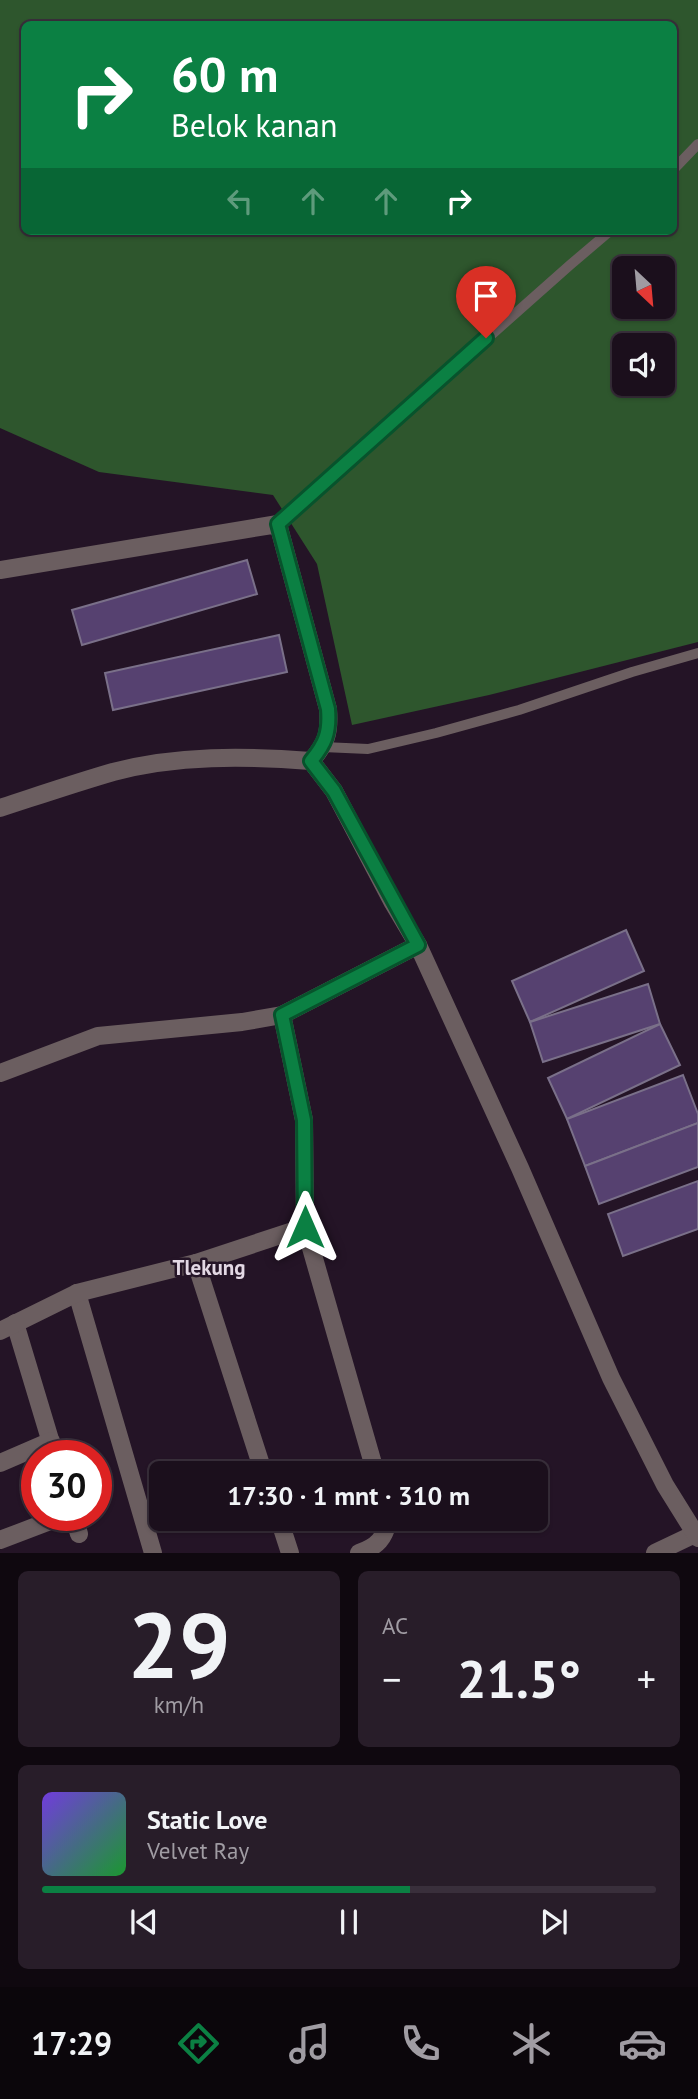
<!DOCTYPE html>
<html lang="id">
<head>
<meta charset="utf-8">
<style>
  :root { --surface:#1b0f1c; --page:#281d29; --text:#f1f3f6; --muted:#a09ca3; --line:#392f3b; --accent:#0b8043 }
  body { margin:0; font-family:"PT Sans",sans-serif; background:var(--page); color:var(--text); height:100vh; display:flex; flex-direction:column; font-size:26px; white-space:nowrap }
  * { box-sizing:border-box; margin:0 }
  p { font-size:23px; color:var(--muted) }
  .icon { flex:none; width:38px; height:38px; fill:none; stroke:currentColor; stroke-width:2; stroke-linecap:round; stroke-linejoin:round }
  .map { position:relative; height:1553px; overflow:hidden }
  .side { display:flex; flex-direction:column; gap:18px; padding:18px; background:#0f080f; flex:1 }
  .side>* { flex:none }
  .guide { position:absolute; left:21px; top:21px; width:656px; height:214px; border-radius:10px; box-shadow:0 2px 5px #0004,0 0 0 2px var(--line); background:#0b8043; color:#fff; overflow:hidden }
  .needle { width:46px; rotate:154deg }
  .tools { position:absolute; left:612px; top:256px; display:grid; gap:14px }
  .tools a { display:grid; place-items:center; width:63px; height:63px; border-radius:10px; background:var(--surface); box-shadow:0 2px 5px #0004,0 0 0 2px var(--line); font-size:35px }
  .speed { position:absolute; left:21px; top:1440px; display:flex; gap:14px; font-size:35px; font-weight:700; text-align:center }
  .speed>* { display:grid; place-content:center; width:91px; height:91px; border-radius:50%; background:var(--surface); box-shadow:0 2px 5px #0004,0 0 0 2px var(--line); line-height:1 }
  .speed .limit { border:10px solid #d22; background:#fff; color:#111 }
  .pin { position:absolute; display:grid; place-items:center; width:60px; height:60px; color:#fff; margin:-72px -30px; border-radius:50% 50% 50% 0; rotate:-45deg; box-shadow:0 0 7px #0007 }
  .pin .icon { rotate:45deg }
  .me { position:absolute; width:77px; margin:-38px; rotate:0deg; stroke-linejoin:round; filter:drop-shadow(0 0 5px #0008) }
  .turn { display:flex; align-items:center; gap:24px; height:147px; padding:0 35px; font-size:32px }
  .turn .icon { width:91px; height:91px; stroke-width:2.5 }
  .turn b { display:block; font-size:49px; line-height:60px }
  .lanes { display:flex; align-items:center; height:66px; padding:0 35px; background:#0003; justify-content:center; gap:35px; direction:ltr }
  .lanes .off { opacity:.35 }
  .big { font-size:52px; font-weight:800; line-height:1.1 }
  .side .tile { flex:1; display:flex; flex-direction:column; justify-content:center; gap:10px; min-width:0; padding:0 24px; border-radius:10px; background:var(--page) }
  .side .dial { align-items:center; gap:0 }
  .dial b { font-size:91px; line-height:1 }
  .song { display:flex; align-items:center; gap:21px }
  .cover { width:84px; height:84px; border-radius:10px; background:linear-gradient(135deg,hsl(260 70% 55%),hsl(130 70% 35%)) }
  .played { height:7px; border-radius:4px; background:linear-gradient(90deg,var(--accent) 60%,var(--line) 60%) }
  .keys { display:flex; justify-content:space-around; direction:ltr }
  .heat { display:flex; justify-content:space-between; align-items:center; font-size:38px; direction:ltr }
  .side .tiles { flex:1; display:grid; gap:18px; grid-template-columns:1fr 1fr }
  .tile:last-child { grid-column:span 2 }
  .trip { position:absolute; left:149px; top:1461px; width:399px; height:70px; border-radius:10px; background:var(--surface); box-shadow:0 2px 5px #0004,0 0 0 2px var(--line); font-weight:800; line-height:70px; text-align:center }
  .dock { display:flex; height:112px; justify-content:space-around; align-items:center; background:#0b060b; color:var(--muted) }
  .dock .icon { width:49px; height:49px }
  .dock .active { color:var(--accent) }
  .dock b { font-size:32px; color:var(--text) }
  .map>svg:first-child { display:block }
  .forest { fill:#2e562d; fill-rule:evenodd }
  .building { fill:#564170; stroke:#7a7089; stroke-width:2 }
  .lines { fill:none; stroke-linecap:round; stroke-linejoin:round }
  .service { stroke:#6b5e60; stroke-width:10 }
  .minor { stroke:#6b5e60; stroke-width:18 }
  .tertiary { stroke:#6b5e60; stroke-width:18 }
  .route-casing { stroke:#07532c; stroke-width:18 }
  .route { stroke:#0b8043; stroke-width:12 }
  .labels { text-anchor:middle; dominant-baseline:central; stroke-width:5; stroke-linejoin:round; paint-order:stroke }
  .quarter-label { font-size:21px; font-weight:bold; fill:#e3d8e4; stroke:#241426 }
</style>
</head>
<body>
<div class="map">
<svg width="698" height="1553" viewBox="0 0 698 1553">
  <rect width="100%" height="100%" fill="#241426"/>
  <path class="forest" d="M 0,0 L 698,0 L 698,642 L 489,695 L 352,725 L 317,564 L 273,495 L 99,472 L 0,428 ZM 24,24 L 674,24 L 674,231 L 24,231 ZM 625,268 L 663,268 L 663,306 L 625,306 ZM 625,345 L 663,345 L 663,383 L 625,383 Z"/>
  <g class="building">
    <polygon points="247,560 257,594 82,645 72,610"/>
    <polygon points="279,635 287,672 113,710 105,673"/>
    <polygon points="626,930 644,971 530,1022 512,981"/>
    <polygon points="648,984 660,1024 543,1062 530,1022"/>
    <polygon points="660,1024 680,1065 567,1119 548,1078"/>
    <polygon points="683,1075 698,1114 698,1123 585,1166 567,1119"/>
    <polygon points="698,1123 698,1167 599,1204 585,1166"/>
    <polygon points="698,1181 698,1229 623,1256 608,1214"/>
  </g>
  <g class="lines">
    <g class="service">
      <polyline points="674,169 698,144"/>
      <polyline points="278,524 570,265 610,231"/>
      <polyline points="323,747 368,749 436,733 519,710 632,672 698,653"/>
    </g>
    <g class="minor">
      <path d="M 0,570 L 278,524 L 328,709 C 330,733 326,744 311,761"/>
      <polyline points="282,1015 304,1120 305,1227 376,1474"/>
      <polyline points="0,1073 98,1036 242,1022 282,1015 418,945"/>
      <polyline points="196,1263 264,1474"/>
      <polyline points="77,1293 153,1553"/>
      <polyline points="15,1323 55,1456"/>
      <polyline points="0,1331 77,1293 196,1263 305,1227"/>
      <polyline points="0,1463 51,1441"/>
      <polyline points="74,1516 79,1534"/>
      <polyline points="279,1519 290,1553"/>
      <polyline points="0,1540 63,1516"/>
      <path d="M 359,1553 C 378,1546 384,1539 389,1519"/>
      <polyline points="655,1553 695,1534"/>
    </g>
    <path class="tertiary" d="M 0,808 C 37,796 75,783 113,772 C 177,755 245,756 311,761 L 334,791 L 393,903 L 418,945 L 520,1168 L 611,1378 L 665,1485 L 698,1538"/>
  </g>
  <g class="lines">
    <g class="route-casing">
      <path id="route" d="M 305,1227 L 304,1120 L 282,1015 L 418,945 L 334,791 L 311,761 C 325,744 330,733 328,709 L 278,524 L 486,338"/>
    </g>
    <use href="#route" class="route"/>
  </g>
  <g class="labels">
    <g class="quarter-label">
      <text x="209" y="1267">Tlekung</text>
    </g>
  </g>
</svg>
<div class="tools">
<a><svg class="needle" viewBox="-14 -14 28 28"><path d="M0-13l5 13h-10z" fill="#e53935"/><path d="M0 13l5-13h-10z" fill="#a09ca3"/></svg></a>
<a><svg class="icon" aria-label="sound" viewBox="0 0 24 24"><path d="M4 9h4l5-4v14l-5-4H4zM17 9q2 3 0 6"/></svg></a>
</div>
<div class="speed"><div class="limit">30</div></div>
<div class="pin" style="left:486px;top:338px;background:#d93025"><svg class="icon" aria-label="arrive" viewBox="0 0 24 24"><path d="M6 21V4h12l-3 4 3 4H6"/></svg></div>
<svg class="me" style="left:305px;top:1227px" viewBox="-20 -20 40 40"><path d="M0-17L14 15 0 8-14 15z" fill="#0b8043" stroke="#fff" stroke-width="4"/></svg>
<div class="trip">17:30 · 1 mnt · 310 m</div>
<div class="guide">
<div class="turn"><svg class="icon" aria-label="right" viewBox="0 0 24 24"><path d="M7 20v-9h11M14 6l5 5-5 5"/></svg><div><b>60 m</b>Belok kanan</div></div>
<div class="lanes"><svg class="icon off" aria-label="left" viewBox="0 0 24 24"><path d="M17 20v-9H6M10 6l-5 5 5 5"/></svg><svg class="icon off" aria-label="ahead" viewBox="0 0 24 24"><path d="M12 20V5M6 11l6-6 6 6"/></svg><svg class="icon off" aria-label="ahead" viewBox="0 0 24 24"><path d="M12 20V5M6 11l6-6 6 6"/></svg><svg class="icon" aria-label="right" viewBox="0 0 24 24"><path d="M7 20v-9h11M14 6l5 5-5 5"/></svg></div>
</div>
</div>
<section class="side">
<div class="tiles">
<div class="tile dial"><b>29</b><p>km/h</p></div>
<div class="tile"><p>AC</p>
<div class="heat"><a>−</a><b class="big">21.5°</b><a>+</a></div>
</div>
<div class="tile">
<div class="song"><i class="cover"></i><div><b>Static Love</b><p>Velvet Ray</p></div></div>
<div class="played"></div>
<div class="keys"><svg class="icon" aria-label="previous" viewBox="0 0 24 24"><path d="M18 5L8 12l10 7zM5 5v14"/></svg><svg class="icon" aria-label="pause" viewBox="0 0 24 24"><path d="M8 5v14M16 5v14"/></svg><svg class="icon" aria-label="next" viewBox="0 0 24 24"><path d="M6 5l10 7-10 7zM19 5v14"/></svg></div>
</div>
</div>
</section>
<nav class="dock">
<b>17:29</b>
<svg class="icon active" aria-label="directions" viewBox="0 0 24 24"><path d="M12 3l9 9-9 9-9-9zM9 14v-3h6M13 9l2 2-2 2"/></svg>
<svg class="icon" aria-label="music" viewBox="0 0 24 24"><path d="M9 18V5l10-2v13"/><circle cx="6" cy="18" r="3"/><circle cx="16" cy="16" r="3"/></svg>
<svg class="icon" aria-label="phone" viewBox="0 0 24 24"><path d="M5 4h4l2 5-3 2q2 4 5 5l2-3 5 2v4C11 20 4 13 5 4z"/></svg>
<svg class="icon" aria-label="climate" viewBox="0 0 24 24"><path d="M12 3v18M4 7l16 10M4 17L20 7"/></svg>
<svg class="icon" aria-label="car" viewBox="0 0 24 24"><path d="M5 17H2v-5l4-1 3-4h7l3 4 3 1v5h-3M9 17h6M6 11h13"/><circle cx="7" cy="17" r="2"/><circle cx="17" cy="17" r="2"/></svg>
</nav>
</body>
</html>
